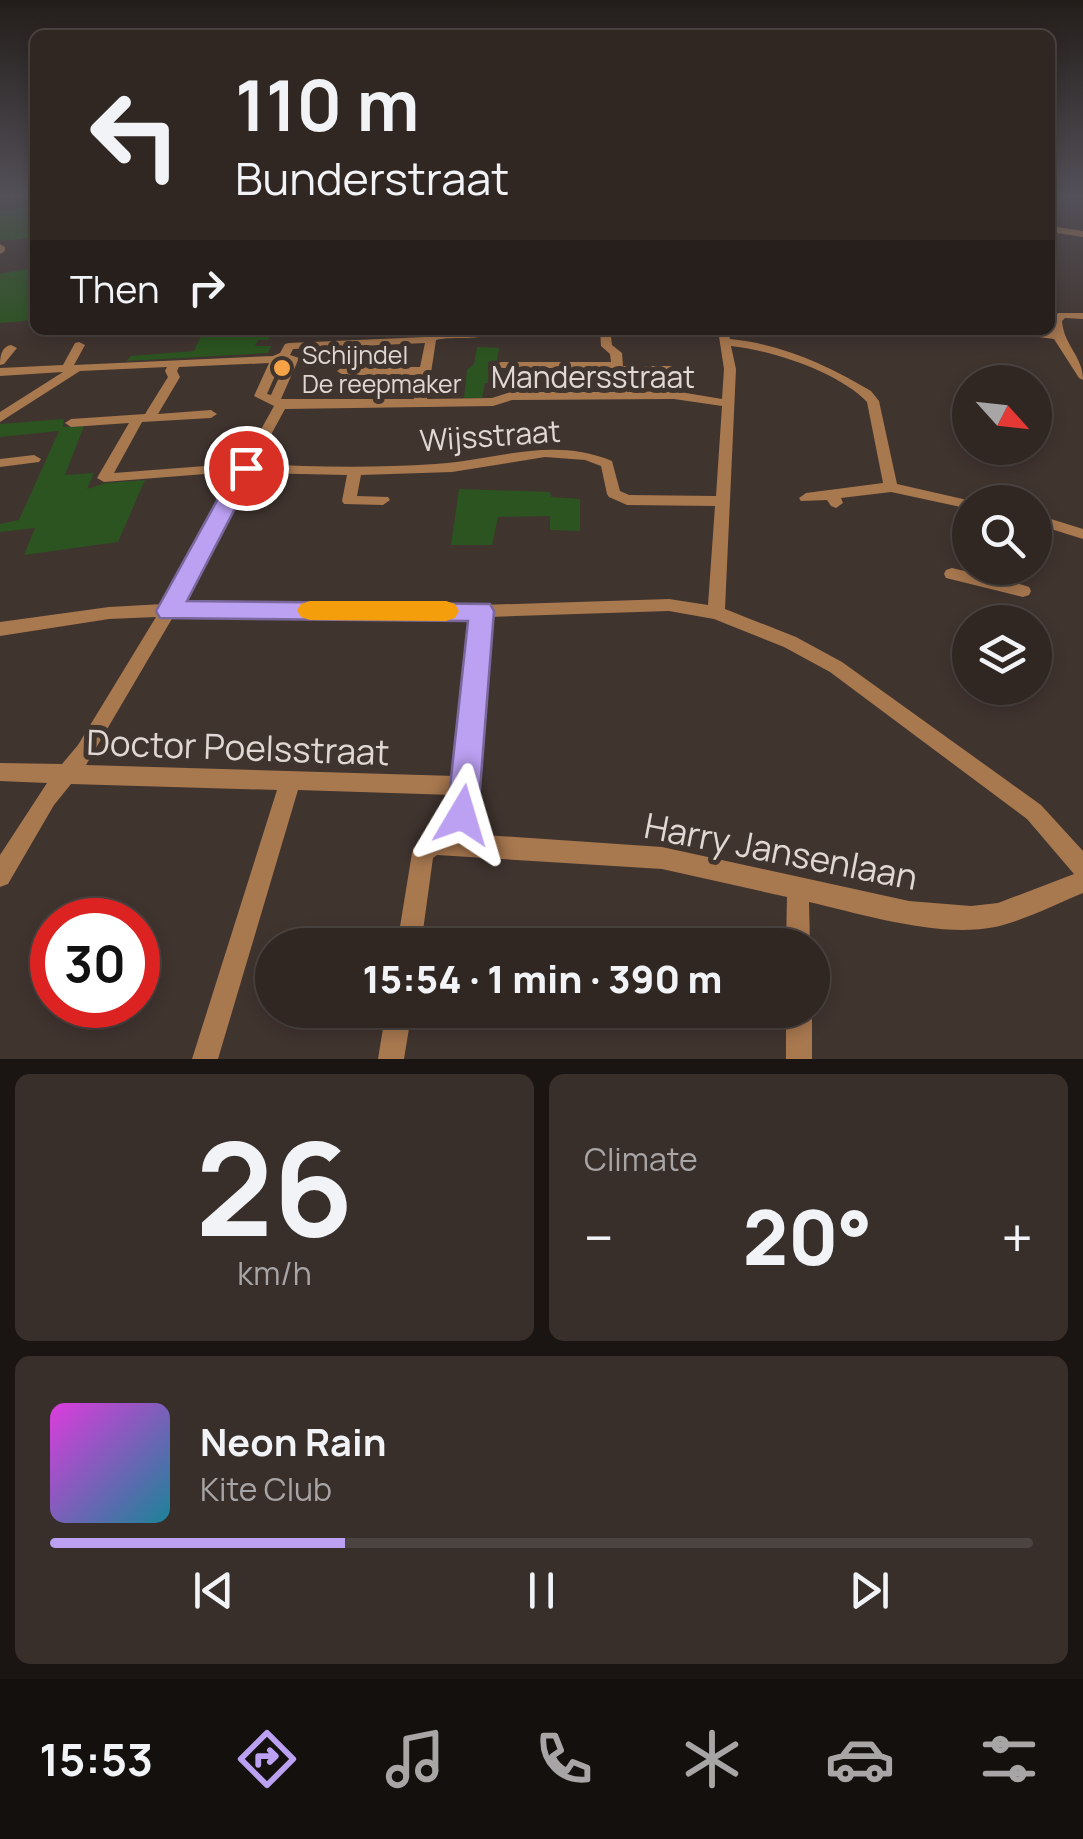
<!DOCTYPE html>
<html lang="en">
<head>
<meta charset="utf-8">
<style>
  :root { --surface:#302723; --page:#382f2b; --text:#f1f3f6; --muted:#a8a5a6; --line:#4b4441; --accent:#bca0f2 }
  body { margin:0; font-family:Manrope,sans-serif; background:var(--page); color:var(--text); height:100vh; display:flex; flex-direction:column; font-size:38px; white-space:nowrap }
  * { box-sizing:border-box; margin:0 }
  p { font-size:32px; color:var(--muted) }
  .icon { flex:none; width:55px; height:55px; fill:none; stroke:currentColor; stroke-width:2; stroke-linecap:round; stroke-linejoin:round }
  .map { position:relative; height:1059px; overflow:hidden }
  .drawer { display:flex; flex-direction:column; gap:15px; padding:15px; background:#1a1513; flex:1 }
  .drawer>* { flex:none }
  .guide { position:absolute; left:30px; top:30px; width:1025px; height:305px; border-radius:15px; box-shadow:0 5px 15px #0003,0 0 0 2px var(--line); background:#302723; color:var(--text); overflow:hidden }
  .needle { width:65px; rotate:117deg }
  .fabs { position:absolute; left:952px; top:365px; display:grid; gap:20px }
  .fabs a { display:grid; place-items:center; width:100px; height:100px; border-radius:50%; background:var(--surface); box-shadow:0 5px 15px #0003,0 0 0 2px var(--line); font-size:50px }
  .speed { position:absolute; left:30px; top:898px; display:flex; gap:20px; font-size:50px; font-weight:700; text-align:center }
  .speed>* { display:grid; place-content:center; width:130px; height:130px; border-radius:50%; background:var(--surface); box-shadow:0 5px 15px #0003,0 0 0 2px var(--line); line-height:1 }
  .speed .limit { border:15px solid #d22; background:#fff; color:#111 }
  .pin { position:absolute; display:grid; place-items:center; width:85px; height:85px; color:#fff; margin:-42px; border:5px solid #fff; border-radius:50%; box-shadow:0 2px 10px #0007 }
  .me { position:absolute; width:110px; margin:-55px; rotate:7deg; stroke-linejoin:round; filter:drop-shadow(0 0 8px #0008) }
  .turn { display:flex; align-items:center; gap:35px; height:210px; padding:0 40px; font-size:45px }
  .turn .icon { width:130px; height:130px; stroke-width:2.5 }
  .turn b { display:block; font-size:70px; line-height:85px }
  .then { display:flex; align-items:center; height:95px; padding:0 40px; background:#0003; gap:20px; font-size:38px }
  .big { font-size:75px; font-weight:800; line-height:1.1 }
  .drawer .card { flex:1; display:flex; flex-direction:column; justify-content:center; gap:15px; min-width:0; padding:0 35px; border-radius:15px; background:var(--page) }
  .drawer .dial { align-items:center; gap:0 }
  .dial b { font-size:130px; line-height:1 }
  .song { display:flex; align-items:center; gap:30px }
  .cover { width:120px; height:120px; border-radius:15px; background:linear-gradient(135deg,hsl(300 70% 55%),hsl(190 70% 35%)) }
  .played { height:10px; border-radius:5px; background:linear-gradient(90deg,var(--accent) 30%,var(--line) 30%) }
  .keys { display:flex; justify-content:space-around; direction:ltr }
  .heat { display:flex; justify-content:space-between; align-items:center; font-size:55px; direction:ltr }
  .drawer .tiles { flex:1; display:grid; gap:15px; grid-template-columns:1fr 1fr }
  .card:last-child { grid-column:span 2 }
  .trip { position:absolute; left:255px; top:928px; width:575px; height:100px; border-radius:50px; background:var(--surface); box-shadow:0 5px 15px #0003,0 0 0 2px var(--line); font-weight:800; line-height:100px; text-align:center }
  .dock { display:flex; height:160px; justify-content:space-around; align-items:center; background:#13100e; color:var(--muted) }
  .dock .icon { width:70px; height:70px }
  .dock .on { color:var(--accent) }
  .dock b { font-size:45px; color:var(--text) }
  .map>svg:first-child { display:block }
  .green { fill:#2b5420 }
  .lines { fill:none; stroke-linecap:round; stroke-linejoin:round }
  .minor { fill:#a8784f; fill-rule:evenodd }
  .route { fill:#bca0f2; stroke:#7a689d; stroke-width:2.5 }
  .slow { fill:#f59e0b }
  .poi-dot { fill:#f6a246; stroke:#40342f; stroke-width:4 }
  .labels { text-anchor:middle; dominant-baseline:central; stroke-width:10; stroke-linejoin:round; paint-order:stroke }
  .far-poi-label { font-size:25px; fill:#e0d8d4; stroke:#40342f; text-anchor:start }
  .street-label { font-size:30px; fill:#e0d8d4; stroke:#40342f }
  .near-street-label { font-size:35px; fill:#e0d8d4; stroke:#40342f }
</style>
</head>
<body>
<div class="map">
<svg width="1083" height="1059" viewBox="0 0 1083 1059">
  <rect width="100%" height="100%" fill="#40342f"/>
  <g class="green">
    <polygon points="35,196 35,238 0,241 0,211 26,206"/>
    <polygon points="35,267 35,320 0,323 0,274"/>
    <polygon points="204,330 273,330 268,340 258,340 255,346 271,346 268,353 126,361 131,356 194,351"/>
    <polygon points="477,347 499,348 497,360 488,362 492,383 485,383 482,398 464,398 467,370 474,364"/>
    <polygon points="64,419 63,427 84,426 65,475 94,473 87,489 106,483 145,480 118,542 24,555 35,528 0,532 0,524 19,520 59,431 0,437 0,424"/>
    <polygon points="459,489 550,492 551,497 580,499 580,531 550,530 550,516 498,517 492,545 451,545"/>
  </g>
  <g class="lines">
    <g class="minor">
      <polygon points="1050,226 1083,231 1083,237 1050,232"/>
      <polygon points="0,244 5,247 5,251 0,254"/>
      <path d="M 1058,313 L 1083,313 L 1083,319 L 1065,318 L 1062,321 C 1064,346 1083,356 1083,380 L 1079,378 L 1054,339 L 1009,333 L 1004,330 L 1052,332 L 1052,320 Z"/>
      <path d="M 448,330 L 495,330 C 480,343 455,335 436,340 L 427,399 L 492,398 L 511,392 L 614,392 L 612,368 L 501,368 L 495,365 L 501,362 L 611,362 L 610,354 L 601,346 L 600,330 L 610,330 L 612,345 L 622,353 L 623,366 L 671,366 L 677,369 L 671,372 L 624,372 L 627,392 L 674,391 L 722,399 L 724,369 L 718,330 L 728,330 L 730,339 C 782,344 827,365 871,391 L 879,401 L 897,484 L 976,502 L 970,502 L 970,509 L 891,492 L 841,498 L 843,503 L 836,508 L 831,506 L 827,500 L 801,501 L 799,498 L 806,493 L 883,483 L 867,402 C 839,372 771,350 731,346 L 736,369 L 725,609 L 796,637 L 842,662 L 1041,805 L 1083,851 L 1083,893 C 1056,904 1023,921 995,927 C 939,938 865,915 809,902 L 810,945 L 786,945 L 787,897 L 662,869 L 437,855 L 433,858 L 421,945 L 397,945 L 412,853 C 419,836 432,833 449,833 L 453,795 L 298,790 L 218,1059 L 192,1059 L 277,790 L 71,784 L 54,805 L 8,884 L 0,887 L 0,855 L 47,783 L 0,781 L 0,763 L 62,764 L 78,745 L 156,617 L 109,619 L 0,636 L 0,622 L 109,607 L 163,604 L 235,477 L 218,473 L 104,482 L 97,478 L 129,423 L 71,427 L 65,423 L 71,419 L 145,414 L 168,377 L 165,371 L 167,367 L 80,371 L 0,422 L 0,412 L 63,372 L 0,376 L 0,368 L 63,365 L 75,343 L 79,342 L 85,345 L 74,365 L 273,356 L 280,353 L 285,344 L 289,343 L 425,337 ZM 425,343 L 420,367 L 343,367 L 337,371 L 343,375 L 419,375 L 414,399 L 281,399 L 299,358 L 290,355 L 293,349 ZM 281,362 L 286,362 L 271,395 L 267,394 ZM 269,363 L 254,396 L 274,406 L 239,469 L 218,465 L 114,473 L 142,422 L 211,418 L 217,414 L 211,410 L 158,414 L 180,377 L 177,371 L 179,367 ZM 674,399 L 722,406 L 716,496 L 629,495 L 620,491 L 612,461 C 551,436 497,460 435,464 C 375,468 315,467 255,464 L 285,409 L 493,406 L 512,400 ZM 545,457 L 585,460 L 601,466 L 607,494 L 609,497 L 627,505 L 715,506 L 708,605 L 669,599 L 481,605 L 180,604 L 251,473 L 347,475 L 342,501 L 344,504 L 383,505 L 390,500 L 388,497 L 357,496 L 361,475 L 452,472 ZM 669,611 L 714,619 L 784,647 L 830,672 L 1027,819 L 1074,874 L 998,903 L 971,906 L 909,901 L 662,847 L 471,834 L 489,617 ZM 173,617 L 472,617 L 455,776 L 86,765 Z"/>
      <path d="M 11,345 L 17,348 L 4,364 L 0,365 C 0,357 1,347 11,345 Z"/>
      <polygon points="34,455 41,459 39,462 0,467 0,459"/>
      <polygon points="1035,514 1083,529 1083,539 1035,524"/>
      <polygon points="952,568 1023,585 1029,587 1031,591 1029,595 1023,597 946,578 944,574 946,570"/>
      <polygon points="386,1010 412,1010 404,1059 378,1059"/>
      <rect x="786" y="1010" width="26" height="49"/>
    </g>
  </g>
  <linearGradient id="sky" x2="0" y2="1"><stop stop-color="#231d1a"/><stop offset="0.57" stop-color="#535058"/><stop offset="1" stop-color="#535058" stop-opacity="0"/></linearGradient>
  <rect width="1083" height="343" fill="url(#sky)"/>
  <polygon class="route" points="246,462 256,468 187,601 490,604 494,611 478,815 474,826 462,830 451,826 447,815 468,621 160,618 156,611 160,604 235,468"/>
  <polygon class="slow" points="310,601 446,601 455,604 459,611 455,618 446,621 310,620 301,617 297,610 301,604"/>
  <circle class="poi-dot" cx="282" cy="368" r="10"/>
  <g class="labels">
    <g class="far-poi-label">
      <text x="302" y="354">Schijndel<tspan x="302" dy="29">De reepmaker</tspan></text>
    </g>
    <g class="street-label">
      <text x="593" y="376">Mandersstraat</text>
      <text transform="translate(490 435) rotate(-4)">Wijsstraat</text>
    </g>
    <g class="near-street-label">
      <text transform="translate(238 747) rotate(2)">Doctor Poelsstraat</text>
      <text transform="translate(781 851) rotate(11)">Harry Jansenlaan</text>
    </g>
  </g>
</svg>
<div class="fabs">
<a><svg class="needle" viewBox="-14 -14 28 28"><path d="M0-13l5 13h-10z" fill="#e53935"/><path d="M0 13l5-13h-10z" fill="#a8a5a6"/></svg></a>
<a><svg class="icon" aria-label="search" viewBox="0 0 24 24"><circle cx="10" cy="10" r="6"/><path d="M15 15l6 6"/></svg></a>
<a><svg class="icon" aria-label="layers" viewBox="0 0 24 24"><path d="M12 4l9 5-9 5-9-5zM3 14l9 5 9-5"/></svg></a>
</div>
<div class="speed"><div class="limit">30</div></div>
<div class="pin" style="left:246px;top:468px;background:#d93025"><svg class="icon" aria-label="arrive" viewBox="0 0 24 24"><path d="M6 21V4h12l-3 4 3 4H6"/></svg></div>
<svg class="me" style="left:462px;top:815px" viewBox="-20 -20 40 40"><path d="M0-17L14 15 0 8-14 15z" fill="#bca0f2" stroke="#fff" stroke-width="4"/></svg>
<div class="trip">15:54 · 1 min · 390 m</div>
<div class="guide">
<div class="turn"><svg class="icon" aria-label="left" viewBox="0 0 24 24"><path d="M17 20v-9H6M10 6l-5 5 5 5"/></svg><div><b>110 m</b>Bunderstraat</div></div>
<div class="then">Then<svg class="icon" aria-label="right" viewBox="0 0 24 24"><path d="M7 20v-9h11M14 6l5 5-5 5"/></svg></div>
</div>
</div>
<section class="drawer">
<div class="tiles">
<div class="card dial"><b>26</b><p>km/h</p></div>
<div class="card"><p>Climate</p>
<div class="heat"><a>−</a><b class="big">20°</b><a>+</a></div>
</div>
<div class="card">
<div class="song"><i class="cover"></i><div><b>Neon Rain</b><p>Kite Club</p></div></div>
<div class="played"></div>
<div class="keys"><svg class="icon" aria-label="previous" viewBox="0 0 24 24"><path d="M18 5L8 12l10 7zM5 5v14"/></svg><svg class="icon" aria-label="pause" viewBox="0 0 24 24"><path d="M8 5v14M16 5v14"/></svg><svg class="icon" aria-label="next" viewBox="0 0 24 24"><path d="M6 5l10 7-10 7zM19 5v14"/></svg></div>
</div>
</div>
</section>
<nav class="dock">
<b>15:53</b>
<svg class="icon on" aria-label="directions" viewBox="0 0 24 24"><path d="M12 3l9 9-9 9-9-9zM9 14v-3h6M13 9l2 2-2 2"/></svg>
<svg class="icon" aria-label="music" viewBox="0 0 24 24"><path d="M9 18V5l10-2v13"/><circle cx="6" cy="18" r="3"/><circle cx="16" cy="16" r="3"/></svg>
<svg class="icon" aria-label="phone" viewBox="0 0 24 24"><path d="M5 4h4l2 5-3 2q2 4 5 5l2-3 5 2v4C11 20 4 13 5 4z"/></svg>
<svg class="icon" aria-label="climate" viewBox="0 0 24 24"><path d="M12 3v18M4 7l16 10M4 17L20 7"/></svg>
<svg class="icon" aria-label="car" viewBox="0 0 24 24"><path d="M5 17H2v-5l4-1 3-4h7l3 4 3 1v5h-3M9 17h6M6 11h13"/><circle cx="7" cy="17" r="2"/><circle cx="17" cy="17" r="2"/></svg>
<svg class="icon" aria-label="filters" viewBox="0 0 24 24"><path d="M4 7h16M4 17h16"/><circle cx="9" cy="7" r="2"/><circle cx="15" cy="17" r="2"/></svg>
</nav>
</body>
</html>
